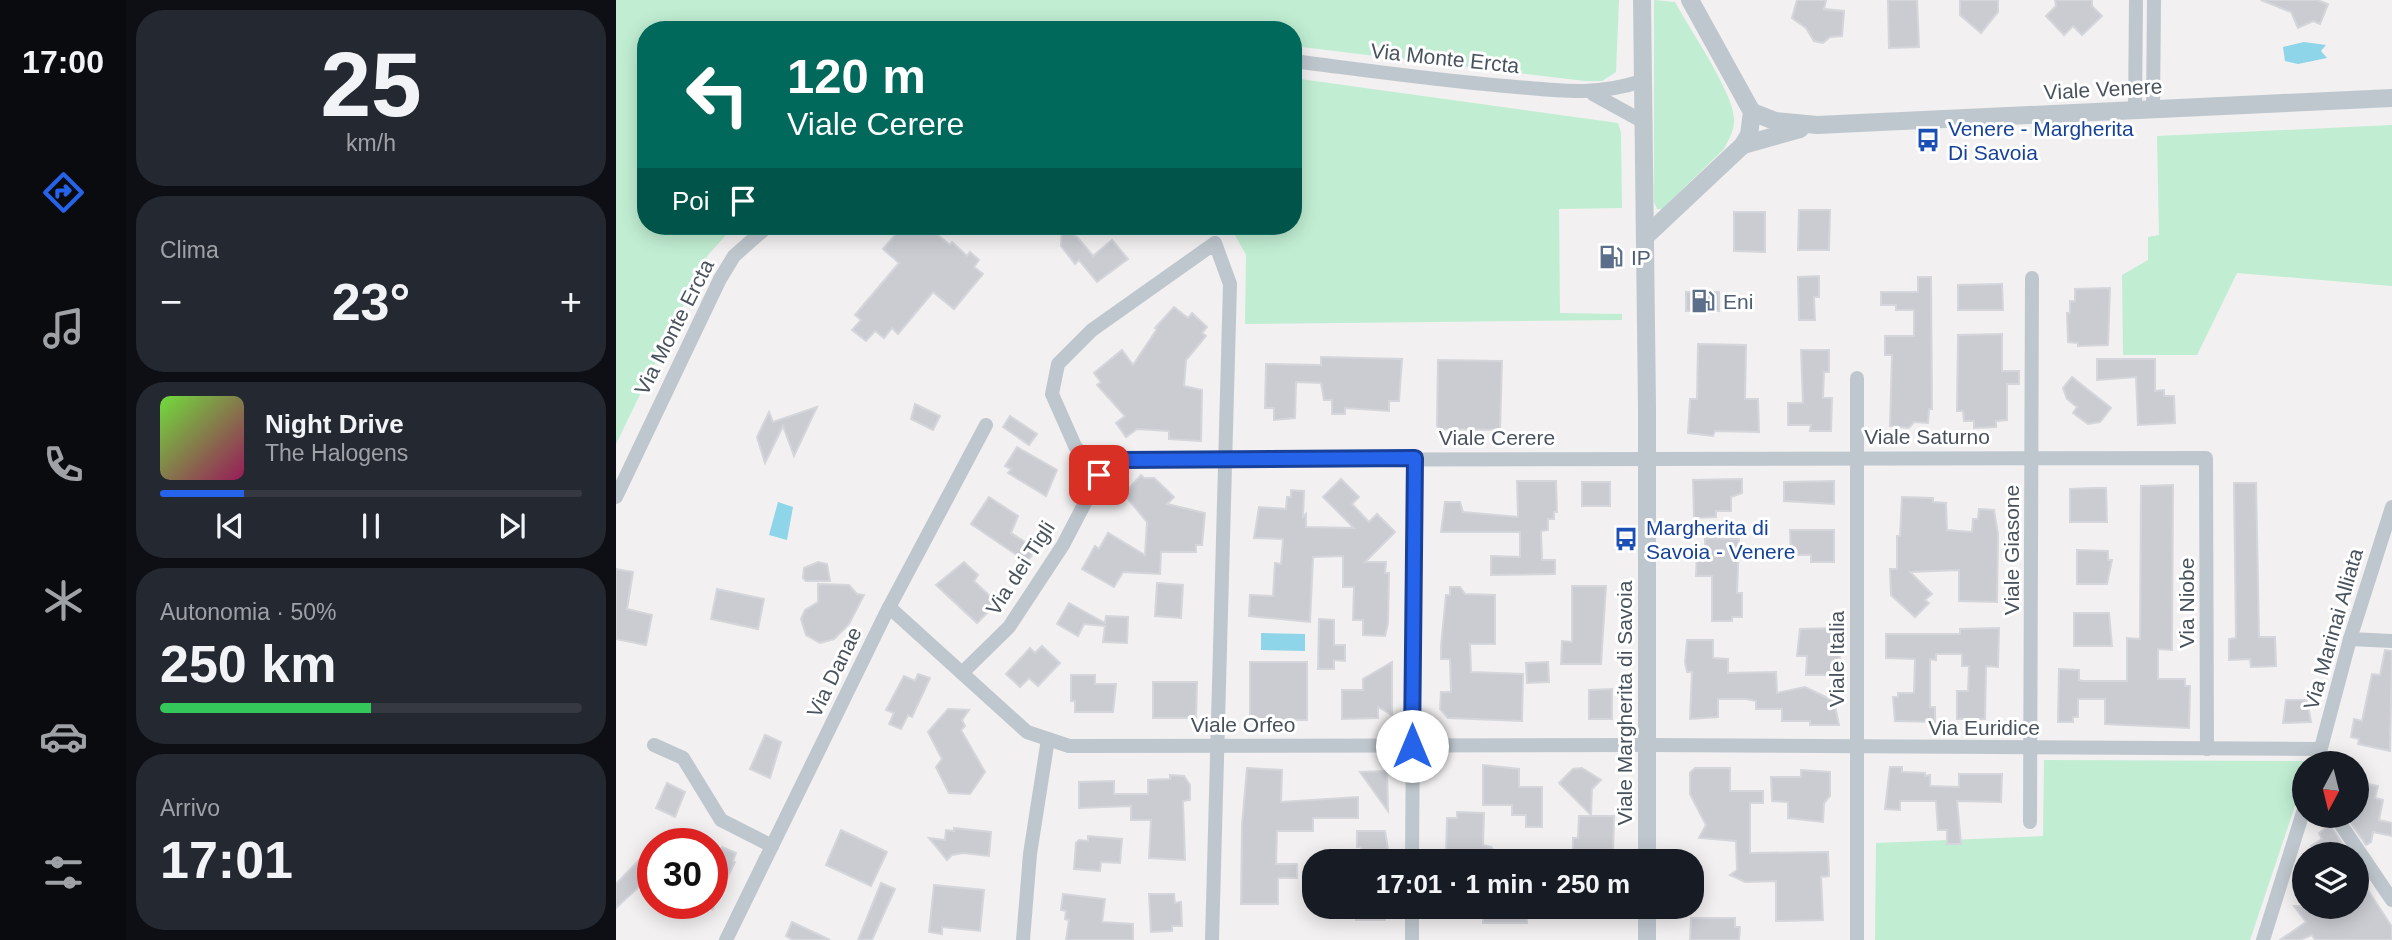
<!DOCTYPE html>
<html lang="it">
<head>
<meta charset="utf-8">
<style>
  :root { --surface:#171b24; --page:#242831; --text:#f1f3f6; --muted:#9ea1a6; --line:#363941; --accent:#2563eb }
  body { margin:0; font-family:Helvetica,sans-serif; background:var(--page); color:var(--text); height:100vh; display:flex; flex-direction:column; font-size:26px; white-space:nowrap }
  * { box-sizing:border-box; margin:0 }
  p { font-size:23px; color:var(--muted) }
  .icon { flex:none; width:38px; height:38px; fill:none; stroke:currentColor; stroke-width:2; stroke-linecap:round; stroke-linejoin:round }
  .map { position:relative; flex:1; overflow:hidden }
  .drawer { display:flex; flex-direction:column; gap:10px; padding:10px; background:#0d0f14; width:490px }
  .drawer>* { flex:none }
  .top-card { position:absolute; left:21px; top:21px; width:665px; height:214px; border-radius:28px; box-shadow:0 4px 18px #0003; background:#00695c; color:#fff; overflow:hidden }
  .needle { width:46px; rotate:187deg }
  .controls { position:absolute; left:1676px; top:751px; display:grid; gap:14px }
  .controls a { display:grid; place-items:center; width:77px; height:77px; border-radius:50%; background:var(--surface); box-shadow:0 4px 18px #0003; font-size:35px }
  .speed { position:absolute; left:21px; top:828px; display:flex; gap:14px; font-size:35px; font-weight:700; text-align:center }
  .speed>* { display:grid; place-content:center; width:91px; height:91px; border-radius:50%; background:var(--surface); box-shadow:0 4px 18px #0003; line-height:1 }
  .speed .limit { border:10px solid #d22; background:#fff; color:#111 }
  .pin { position:absolute; display:grid; place-items:center; width:60px; height:60px; color:#fff; margin:-30px; border-radius:14px; box-shadow:0 4px 10px #0006 }
  .me { position:absolute; width:77px; margin:-38px; rotate:0deg; stroke-linejoin:round; filter:drop-shadow(0 0 5px #0008) }
  .turn { display:flex; align-items:center; gap:24px; height:147px; padding:0 35px; font-size:32px }
  .turn .icon { width:91px; height:91px; stroke-width:2.5 }
  .turn b { display:block; font-size:49px; line-height:60px }
  .then { display:flex; align-items:center; height:66px; padding:0 35px; background:#0003; gap:14px; font-size:26px }
  .big { font-size:52px; font-weight:700; line-height:1.1 }
  .drawer .widget { flex:1; display:flex; flex-direction:column; justify-content:center; gap:10px; min-width:0; padding:0 24px; border-radius:28px; background:var(--page) }
  .drawer .dial { align-items:center; gap:0 }
  .dial b { font-size:91px; line-height:1 }
  .song { display:flex; align-items:center; gap:21px }
  .cover { width:84px; height:84px; border-radius:10px; background:linear-gradient(135deg,hsl(100 70% 55%),hsl(330 70% 35%)) }
  .played { height:7px; border-radius:4px; background:linear-gradient(90deg,var(--accent) 20%,var(--line) 20%) }
  .keys { display:flex; justify-content:space-around; direction:ltr }
  .heat { display:flex; justify-content:space-between; align-items:center; font-size:38px; direction:ltr }
  .charge { height:10px; border-radius:5px; background:linear-gradient(90deg,#34c759 50%,var(--line) 0) }
  .trip { position:absolute; left:686px; top:849px; width:402px; height:70px; border-radius:28px; background:var(--surface); box-shadow:0 4px 18px #0003; font-weight:700; line-height:70px; text-align:center }
  main { display:flex; flex:1; min-height:0 }
  .dock { display:flex; flex-direction:column; width:126px; justify-content:space-around; align-items:center; background:#090b0e; color:var(--muted) }
  .dock .icon { width:49px; height:49px }
  .dock .selected { color:var(--accent) }
  .dock b { font-size:32px; color:var(--text) }
  .map>svg:first-child { display:block }
  .green { fill:#c1eed3 }
  .water { fill:#8fd5e9 }
  .building { fill:#caccd2; stroke:#d4d6db; stroke-width:2 }
  .lines { fill:none; stroke-linecap:round; stroke-linejoin:round }
  .minor { stroke:#bfc7ce; stroke-width:14 }
  .tertiary { stroke:#bfc7ce; stroke-width:18 }
  .route-casing { stroke:#184099; stroke-width:18 }
  .route { stroke:#2563eb; stroke-width:12 }
  .labels { text-anchor:middle; dominant-baseline:central; stroke-width:6; stroke-linejoin:round; paint-order:stroke }
  .street-label { font-size:21px; fill:#49535d; stroke:#fff }
  .transit-label { font-size:21px; fill:#164399; stroke:#fff; text-anchor:start }
  .service-label { font-size:21px; fill:#4e5e75; stroke:#fff; text-anchor:start }
</style>
</head>
<body>
<main>
<nav class="dock">
<b>17:00</b>
<svg class="icon selected" aria-label="directions" viewBox="0 0 24 24"><path d="M12 3l9 9-9 9-9-9zM9 14v-3h6M13 9l2 2-2 2"/></svg>
<svg class="icon" aria-label="music" viewBox="0 0 24 24"><path d="M9 18V5l10-2v13"/><circle cx="6" cy="18" r="3"/><circle cx="16" cy="16" r="3"/></svg>
<svg class="icon" aria-label="phone" viewBox="0 0 24 24"><path d="M5 4h4l2 5-3 2q2 4 5 5l2-3 5 2v4C11 20 4 13 5 4z"/></svg>
<svg class="icon" aria-label="climate" viewBox="0 0 24 24"><path d="M12 3v18M4 7l16 10M4 17L20 7"/></svg>
<svg class="icon" aria-label="car" viewBox="0 0 24 24"><path d="M5 17H2v-5l4-1 3-4h7l3 4 3 1v5h-3M9 17h6M6 11h13"/><circle cx="7" cy="17" r="2"/><circle cx="17" cy="17" r="2"/></svg>
<svg class="icon" aria-label="filters" viewBox="0 0 24 24"><path d="M4 7h16M4 17h16"/><circle cx="9" cy="7" r="2"/><circle cx="15" cy="17" r="2"/></svg>
</nav>
<section class="drawer">
<div class="widget dial"><b>25</b><p>km/h</p></div>
<div class="widget"><p>Clima</p>
<div class="heat"><a>−</a><b class="big">23°</b><a>+</a></div>
</div>
<div class="widget">
<div class="song"><i class="cover"></i><div><b>Night Drive</b><p>The Halogens</p></div></div>
<div class="played"></div>
<div class="keys"><svg class="icon" aria-label="previous" viewBox="0 0 24 24"><path d="M18 5L8 12l10 7zM5 5v14"/></svg><svg class="icon" aria-label="pause" viewBox="0 0 24 24"><path d="M8 5v14M16 5v14"/></svg><svg class="icon" aria-label="next" viewBox="0 0 24 24"><path d="M6 5l10 7-10 7zM19 5v14"/></svg></div>
</div>
<div class="widget"><p>Autonomia · 50%</p><b class="big">250 km</b><div class="charge"></div></div>
<div class="widget"><p>Arrivo</p><b class="big">17:01</b></div>
</section>
<div class="map">
<svg width="1776" height="940" viewBox="0 0 1776 940">
  <rect width="100%" height="100%" fill="#f2f0f0"/>
  <g class="green">
    <polygon points="0,0 1003,0 1000,72 986,81 969,81 677,46 677,30 549,30 505,26 482,30 30,30 30,226 118,226 92,255 0,444"/>
    <path d="M 1038,0 L 1059,2 C 1073,28 1117,92 1118,118 C 1119,129 1113,139 1108,149 L 1046,209 L 1041,209 L 1038,202 Z"/>
    <polygon points="677,78 1002,123 1005,133 1006,208 943,209 944,313 1006,314 1006,320 629,324 630,255 614,226 677,226"/>
    <polygon points="1776,125 1776,286 1621,273 1581,355 1507,355 1506,275 1532,260 1532,237 1543,235 1541,136"/>
    <polygon points="1428,760 1689,761 1689,776 1634,940 1259,940 1260,843 1427,836"/>
  </g>
  <g class="water">
    <polygon points="1688,42 1710,45 1705,51 1711,58 1682,64 1669,61 1667,47"/>
    <polygon points="162,502 177,507 171,540 153,535"/>
    <polygon points="645,633 689,634 689,651 645,650"/>
  </g>
  <g class="building">
    <polygon points="1181,0 1210,0 1208,9 1228,11 1226,36 1214,37 1207,43 1198,41 1190,28 1176,18"/>
    <polygon points="1272,0 1301,0 1303,47 1273,48"/>
    <polygon points="1344,0 1382,0 1382,12 1365,33 1344,15"/>
    <polygon points="1439,0 1476,0 1476,6 1486,16 1466,35 1457,26 1448,35 1430,16 1440,6"/>
    <polygon points="1645,0 1701,0 1712,4 1704,24 1697,21 1682,28 1675,12"/>
    <polygon points="1183,210 1214,210 1213,250 1182,250"/>
    <polygon points="1118,212 1149,212 1149,252 1118,251"/>
    <polygon points="287,226 311,226 334,245 336,242 351,256 354,252 363,260 358,267 367,274 338,309 317,292 282,334 276,328 268,338 259,331 250,341 236,330 245,320 239,315 283,263 267,249"/>
    <polygon points="446,226 462,238 477,256 496,240 512,259 481,282 463,260 459,264 445,246"/>
    <polygon points="1203,276 1203,297 1198,297 1199,320 1183,320 1182,277"/>
    <polygon points="1302,277 1315,277 1316,409 1313,409 1312,423 1298,422 1293,428 1274,426 1276,355 1269,355 1269,336 1298,336 1298,310 1280,310 1280,305 1265,305 1265,292 1302,292"/>
    <polygon points="1386,284 1387,310 1342,310 1342,285"/>
    <polygon points="1494,288 1492,345 1462,346 1462,343 1452,342 1451,313 1454,313 1454,301 1459,301 1459,289"/>
    <rect x="1070" y="292" width="33" height="19"/>
    <polygon points="558,307 572,318 576,313 591,327 586,333 590,336 570,360 568,386 586,390 585,441 553,439 553,431 521,429 510,437 500,423 509,416 481,385 485,382 478,373 506,350 517,365 541,329 539,328"/>
    <polygon points="1386,334 1386,371 1403,371 1403,384 1391,384 1391,420 1380,421 1380,427 1358,428 1358,421 1348,421 1347,411 1341,411 1342,335"/>
    <polygon points="1082,344 1130,345 1129,399 1142,399 1143,432 1099,431 1097,436 1072,433 1074,399 1081,399"/>
    <polygon points="1185,350 1213,350 1213,372 1208,372 1207,398 1216,398 1215,431 1194,431 1195,425 1172,425 1172,403 1187,403"/>
    <polygon points="705,357 786,359 783,401 773,401 773,411 729,408 729,414 716,414 716,400 708,400 705,383 680,382 679,418 658,420 658,408 649,408 650,364 705,365"/>
    <polygon points="1481,359 1539,359 1539,391 1548,390 1548,396 1558,396 1559,423 1522,425 1520,377 1481,380"/>
    <polygon points="822,360 886,361 884,430 825,429 821,426"/>
    <polygon points="1456,377 1495,408 1484,422 1472,424 1457,413 1461,407 1451,399 1447,388"/>
    <polygon points="299,404 324,416 317,430 295,419"/>
    <polygon points="201,407 178,456 167,426 149,463 141,437 153,412 157,422"/>
    <polygon points="394,416 421,434 413,445 387,427"/>
    <polygon points="401,447 441,470 430,496 392,473 395,469 389,466"/>
    <polygon points="525,475 528,478 538,478 558,497 551,504 589,513 586,545 580,545 580,552 545,552 544,574 507,572 498,587 466,569 479,546 483,549 492,533 529,555 531,522 508,494"/>
    <polygon points="725,479 743,497 736,504 753,522 761,514 779,532 749,562 770,562 769,573 773,573 772,623 769,636 747,635 747,620 737,620 738,587 727,587 727,556 697,557 694,622 633,616 634,595 657,596 659,563 665,564 667,539 638,538 643,507 670,509 671,497 675,497 675,490 688,491 687,517 690,514 690,527 738,528 707,497"/>
    <polygon points="1126,479 1126,493 1115,497 1115,511 1100,511 1100,517 1078,518 1077,480"/>
    <polygon points="901,481 940,481 941,512 938,512 938,519 932,519 932,530 925,531 926,560 939,560 939,574 875,575 875,556 904,557 904,532 825,532 829,502 844,502 847,512 902,517"/>
    <polygon points="1218,481 1218,504 1168,501 1168,482"/>
    <rect x="966" y="482" width="28" height="24"/>
    <polygon points="1618,483 1640,483 1643,637 1659,637 1660,666 1635,667 1634,659 1613,660 1613,639 1620,638"/>
    <polygon points="1557,485 1556,650 1542,649 1542,679 1569,679 1569,686 1574,686 1573,728 1489,724 1489,699 1462,699 1462,717 1457,717 1457,722 1442,722 1443,669 1463,670 1463,680 1467,681 1511,681 1511,638 1524,639 1525,486"/>
    <polygon points="1478,488 1490,488 1491,522 1454,522 1454,489"/>
    <polygon points="373,497 402,516 395,533 420,549 411,562 355,524"/>
    <polygon points="1286,497 1317,498 1317,502 1330,503 1331,530 1356,532 1357,519 1362,519 1363,509 1378,510 1382,534 1381,602 1343,601 1343,570 1294,572 1316,594 1309,600 1313,603 1299,617 1275,595 1274,569 1281,569 1281,536 1284,536"/>
    <polygon points="1174,530 1218,530 1218,562 1195,562 1195,555 1175,555"/>
    <polygon points="1089,538 1123,539 1121,593 1126,593 1126,617 1116,617 1116,621 1096,621 1096,576 1080,576 1081,551 1089,551"/>
    <polygon points="1461,550 1492,551 1492,560 1496,560 1491,584 1461,584"/>
    <polygon points="202,562 211,564 214,581 190,581 187,578 188,568"/>
    <polygon points="348,562 362,575 358,581 377,599 374,602 378,606 361,623 320,585"/>
    <polygon points="0,569 17,572 11,609 36,615 30,645 0,639"/>
    <polygon points="541,583 567,585 565,618 539,616"/>
    <polygon points="202,584 233,585 241,594 248,595 233,624 218,639 204,643 190,635 185,619 189,610 202,602"/>
    <polygon points="956,586 990,586 985,664 945,664 946,641 956,642"/>
    <polygon points="834,587 844,587 849,594 879,595 879,644 854,644 855,672 907,674 906,721 832,718 824,709 825,692 835,692 834,659 825,659 825,646 830,595 834,595"/>
    <polygon points="101,589 148,599 142,629 95,619"/>
    <polygon points="453,603 489,623 490,616 512,617 511,643 487,642 489,626 468,624 462,636 441,624"/>
    <polygon points="1458,613 1493,613 1496,646 1458,646"/>
    <polygon points="703,619 718,620 718,645 729,645 729,661 718,660 718,669 702,669"/>
    <polygon points="1222,628 1225,675 1190,675 1191,656 1181,656 1184,629"/>
    <polygon points="1383,628 1382,667 1370,666 1369,719 1341,719 1341,691 1352,691 1353,666 1346,666 1346,654 1320,654 1320,660 1314,659 1314,707 1319,707 1319,722 1279,721 1277,697 1282,697 1282,693 1298,693 1299,659 1270,658 1270,634 1344,634 1344,629"/>
    <polygon points="1071,640 1097,640 1097,658 1112,659 1112,673 1160,672 1161,693 1189,687 1218,701 1223,725 1194,725 1194,721 1166,721 1166,709 1140,709 1140,701 1130,699 1102,699 1102,717 1074,719 1076,672 1071,672 1069,662"/>
    <polygon points="426,646 444,663 422,686 413,678 404,687 390,674 414,648 419,653"/>
    <polygon points="1769,650 1776,651 1774,751 1742,744 1743,739 1735,737 1738,719 1746,721 1756,674 1764,675"/>
    <rect x="634" y="662" width="57" height="58"/>
    <polygon points="776,662 776,715 762,707 762,718 726,719 726,690 747,690 747,679"/>
    <polygon points="932,662 933,682 911,683 910,663"/>
    <polygon points="302,674 314,678 296,717 292,715 285,729 273,724 278,713 270,710 288,676 299,681"/>
    <polygon points="455,675 479,675 479,684 500,684 497,712 459,712 459,701 455,701"/>
    <polygon points="537,682 581,682 580,718 537,718"/>
    <polygon points="996,689 996,719 973,719 973,690"/>
    <polygon points="1670,700 1691,700 1695,722 1667,723"/>
    <polygon points="332,709 353,710 346,720 349,726 345,730 369,772 354,794 333,793 320,767 326,759 312,732"/>
    <polygon points="149,735 165,742 154,778 134,769"/>
    <polygon points="867,765 903,769 903,787 926,787 926,827 910,827 910,815 896,815 896,805 867,805"/>
    <polygon points="1274,767 1286,767 1286,772 1309,773 1309,776 1314,775 1314,786 1343,787 1343,774 1386,774 1385,802 1341,801 1345,844 1331,844 1331,830 1322,830 1320,801 1284,801 1284,810 1269,809"/>
    <polygon points="631,768 666,770 665,802 742,797 742,818 697,818 697,831 661,831 660,864 681,864 681,878 662,878 662,904 625,904 626,825"/>
    <polygon points="966,768 985,780 976,789 975,815 943,783 957,769"/>
    <polygon points="1079,768 1114,768 1114,791 1147,791 1147,803 1134,803 1134,853 1212,852 1213,876 1205,877 1207,920 1160,921 1160,881 1129,882 1114,875 1121,870 1120,841 1083,838 1090,825 1074,794 1074,773"/>
    <polygon points="1185,770 1214,772 1214,796 1208,803 1207,822 1172,818 1172,802 1156,801 1155,777 1185,777"/>
    <polygon points="771,771 772,811 744,772"/>
    <polygon points="554,775 568,776 574,785 574,800 567,801 569,860 533,858 535,820 515,820 515,806 463,808 463,782 498,781 498,794 532,794 532,780 554,779"/>
    <polygon points="1741,782 1762,786 1759,798 1767,800 1763,820 1776,823 1776,836 1757,832 1755,842 1750,845 1730,816 1741,816"/>
    <polygon points="51,783 69,792 59,817 40,808"/>
    <polygon points="841,812 868,813 867,845 875,847 888,861 844,861 844,855 830,854 831,818 841,818"/>
    <polygon points="963,816 998,816 997,854 962,854 962,850 957,850 957,838 962,838"/>
    <polygon points="1714,825 1733,854 1701,854 1695,846 1706,839 1703,833"/>
    <polygon points="338,828 375,832 373,856 347,853 336,855 331,860 313,838 329,840 330,830 338,831"/>
    <polygon points="225,830 271,852 255,886 210,865"/>
    <polygon points="741,831 769,831 774,861 746,861 745,847 741,847"/>
    <polygon points="472,836 506,839 504,863 485,862 484,871 458,869 460,843 463,840 472,841"/>
    <polygon points="106,847 120,853 117,861 119,862 96,910 96,851 102,854"/>
    <polygon points="25,858 37,864 37,889 26,884 0,908 0,884"/>
    <polygon points="1741,873 1776,927 1776,940 1699,940 1696,935 1684,940 1664,940 1690,922 1678,906 1741,906"/>
    <polygon points="265,883 279,889 256,940 242,940"/>
    <polygon points="318,885 368,890 364,931 326,927 326,934 313,932"/>
    <polygon points="447,894 489,899 486,922 517,924 517,940 450,940 453,920 449,919 450,911 445,910"/>
    <polygon points="533,894 558,894 559,903 565,902 566,926 556,926 556,931 535,932"/>
    <rect x="740" y="906" width="29" height="14"/>
    <polygon points="867,906 911,909 911,923 867,923"/>
    <polygon points="1075,918 1119,918 1119,927 1124,927 1123,940 1074,940"/>
    <polygon points="176,922 214,940 177,940 170,936"/>
  </g>
  <g class="lines">
    <g class="minor">
      <path d="M 677,61 C 748,70 818,80 889,86 C 939,90 978,97 1026,81"/>
      <polyline points="977,94 1026,121"/>
      <polyline points="1537,109 1538,0"/>
      <polyline points="1519,110 1520,0"/>
      <polyline points="1241,378 1241,940"/>
      <polyline points="483,476 508,460 1590,458 1591,749"/>
      <polyline points="483,476 459,446 436,394 442,364 476,330 599,243 614,284 596,940"/>
      <polyline points="0,497 104,279 118,256 152,226"/>
      <polyline points="273,607 411,732 453,746 1031,745 1704,749"/>
      <polyline points="1734,639 1776,641"/>
      <polyline points="346,673 393,627 447,545 483,476"/>
      <polyline points="38,745 67,758 105,820 156,846"/>
      <polyline points="1701,763 1734,639 1776,507"/>
      <polyline points="1719,816 1776,900"/>
      <polyline points="1414,822 1416,278"/>
      <polyline points="796,861 799,458"/>
      <polyline points="110,940 269,615 370,425"/>
      <polyline points="407,940 414,854 432,739"/>
      <polyline points="796,940 796,906"/>
      <polyline points="1647,940 1689,806"/>
    </g>
    <g class="tertiary">
      <polyline points="1026,0 1031,407 1031,861"/>
      <polyline points="1136,112 1159,121 1201,125 1776,98"/>
      <polyline points="1127,145 1184,129"/>
      <polyline points="1029,237 1127,145 1133,135 1136,112 1074,0"/>
      <polyline points="1031,940 1031,906"/>
    </g>
  </g>
  <g class="lines">
    <g class="route-casing">
      <polyline id="route" points="483,475 508,460 799,458 796,746"/>
    </g>
    <use href="#route" class="route"/>
  </g>
  <defs>
    <g id="bus-bare" transform="scale(1.89)"><path d="M-5-6H5V4H4V6H2V4H-2V6H-4V4H-5ZM-3.5-4V0h7V-4ZM-3.5 1.2v1.5H-2V1.2ZM2 1.2v1.5H3.5V1.2Z" fill="#1a4fb4" stroke="#fff" stroke-width="2.5" paint-order="stroke"/></g>
    <g id="fuel-bare" transform="scale(1.89)"><path d="M-5.5-6h7V0h2V4h1.3V-2.5L3-4.5l.8-.8L6-3V5H2.5V1h-1V6h-7ZM-4.2-4.7v3.2H.2V-4.7Z" fill="#5c6f8a" stroke="#fff" stroke-width="2.5" paint-order="stroke"/></g>
  </defs>
  <g fill-rule="evenodd">
    <use href="#bus-bare" x="1312" y="140"/>
    <use href="#fuel-bare" x="995" y="257"/>
    <use href="#fuel-bare" x="1087" y="301"/>
    <use href="#bus-bare" x="1010" y="539"/>
  </g>
  <g class="labels">
    <g class="street-label">
      <text transform="translate(829 58) rotate(6)">Via Monte Ercta</text>
      <text transform="translate(1487 89) rotate(-3)">Viale Venere</text>
      <text transform="translate(58 327) rotate(-63)">Via Monte Ercta</text>
      <text x="1311" y="436">Viale Saturno</text>
      <text x="881" y="437">Viale Cerere</text>
      <text transform="translate(1395 550) rotate(-90)">Viale Giasone</text>
      <text transform="translate(404 568) rotate(-57)">Via dei Tigli</text>
      <text transform="translate(1570 603) rotate(-90)">Via Niobe</text>
      <text transform="translate(1717 629) rotate(-74)">Via Marinai Alliata</text>
      <text transform="translate(1220 659) rotate(-90)">Viale Italia</text>
      <text transform="translate(218 672) rotate(-64)">Via Danae</text>
      <text transform="translate(1008 703) rotate(-90)">Viale Margherita di Savoia</text>
      <text x="627" y="724">Viale Orfeo</text>
      <text x="1368" y="727">Via Euridice</text>
    </g>
    <g class="transit-label">
      <text x="1332" y="128">Venere - Margherita<tspan x="1332" dy="24">Di Savoia</tspan></text>
      <text x="1030" y="527">Margherita di<tspan x="1030" dy="24">Savoia - Venere</tspan></text>
    </g>
    <g class="service-label">
      <text x="1015" y="257">IP</text>
      <text x="1107" y="301">Eni</text>
    </g>
  </g>
</svg>
<div class="controls">
<a><svg class="needle" viewBox="-14 -14 28 28"><path d="M0-13l5 13h-10z" fill="#e53935"/><path d="M0 13l5-13h-10z" fill="#9ea1a6"/></svg></a>
<a><svg class="icon" aria-label="layers" viewBox="0 0 24 24"><path d="M12 4l9 5-9 5-9-5zM3 14l9 5 9-5"/></svg></a>
</div>
<div class="speed"><div class="limit">30</div></div>
<div class="pin" style="left:483px;top:475px;background:#d93025"><svg class="icon" aria-label="arrive" viewBox="0 0 24 24"><path d="M6 21V4h12l-3 4 3 4H6"/></svg></div>
<svg class="me" style="left:796px;top:746px" viewBox="-20 -20 40 40"><circle r="19" fill="#fff"/><path d="M0-13L10 11 0 6-10 11z" fill="#2563eb"/></svg>
<div class="trip">17:01 · 1 min · 250 m</div>
<div class="top-card">
<div class="turn"><svg class="icon" aria-label="left" viewBox="0 0 24 24"><path d="M17 20v-9H6M10 6l-5 5 5 5"/></svg><div><b>120 m</b>Viale Cerere</div></div>
<div class="then">Poi<svg class="icon" aria-label="arrive" viewBox="0 0 24 24"><path d="M6 21V4h12l-3 4 3 4H6"/></svg></div>
</div>
</div>
</main>
</body>
</html>
